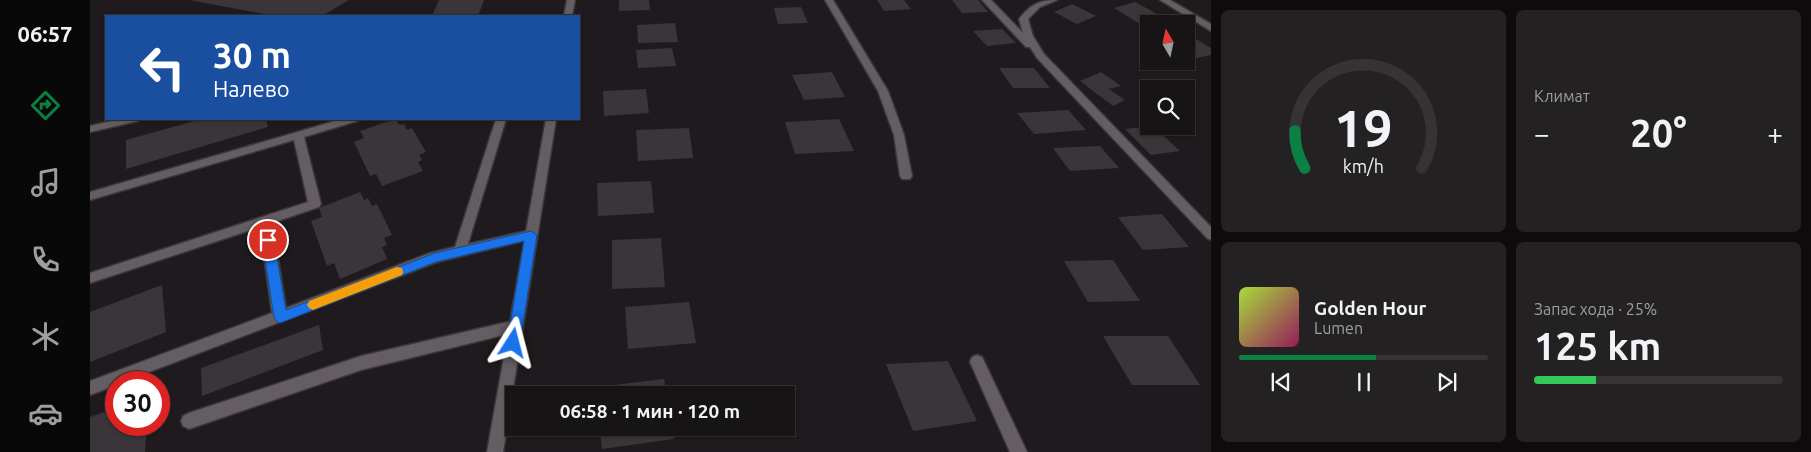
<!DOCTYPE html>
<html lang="ru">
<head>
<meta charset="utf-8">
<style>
  :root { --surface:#171416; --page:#242123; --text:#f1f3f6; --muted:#9e9ea1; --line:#363335; --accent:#0b8043 }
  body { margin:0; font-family:Ubuntu,sans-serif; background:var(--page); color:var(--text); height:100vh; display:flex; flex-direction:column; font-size:19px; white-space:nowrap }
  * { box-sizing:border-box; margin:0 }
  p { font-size:16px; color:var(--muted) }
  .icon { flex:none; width:28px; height:28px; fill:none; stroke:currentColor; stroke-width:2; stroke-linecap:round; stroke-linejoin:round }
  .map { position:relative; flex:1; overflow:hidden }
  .details { display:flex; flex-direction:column; gap:10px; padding:10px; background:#0d0b0c; width:600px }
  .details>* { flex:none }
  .banner { position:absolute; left:15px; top:15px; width:475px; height:105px; border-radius:0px; box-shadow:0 1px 4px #0004,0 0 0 1px var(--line); background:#1a4fa0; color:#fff; overflow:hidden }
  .needle { width:32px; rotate:351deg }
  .fabs { position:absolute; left:1050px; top:15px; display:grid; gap:10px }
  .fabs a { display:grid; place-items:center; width:55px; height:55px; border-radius:0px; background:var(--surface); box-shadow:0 1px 4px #0004,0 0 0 1px var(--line); font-size:25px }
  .speed { position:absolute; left:15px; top:371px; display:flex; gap:10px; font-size:25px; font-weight:700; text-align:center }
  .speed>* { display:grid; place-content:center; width:65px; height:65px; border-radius:50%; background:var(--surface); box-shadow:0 1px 4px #0004,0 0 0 1px var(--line); line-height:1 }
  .speed .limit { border:8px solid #d22; background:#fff; color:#111 }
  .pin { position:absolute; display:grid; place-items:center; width:42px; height:42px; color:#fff; margin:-21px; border:2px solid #fff; border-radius:50%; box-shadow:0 1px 5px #0007 }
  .me { position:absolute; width:55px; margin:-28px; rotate:9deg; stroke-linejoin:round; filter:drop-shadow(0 0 4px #0008) }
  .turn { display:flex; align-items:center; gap:18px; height:105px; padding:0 25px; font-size:22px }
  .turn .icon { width:65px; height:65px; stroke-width:2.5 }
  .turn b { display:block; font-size:35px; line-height:42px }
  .big { font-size:38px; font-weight:700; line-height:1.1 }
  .details .card { flex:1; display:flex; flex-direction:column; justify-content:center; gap:8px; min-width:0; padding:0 18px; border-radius:8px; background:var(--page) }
  .details .dial { align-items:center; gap:0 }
  .dial svg { height:130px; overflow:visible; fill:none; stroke:var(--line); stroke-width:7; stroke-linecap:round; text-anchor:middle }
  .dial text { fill:var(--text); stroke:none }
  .song { display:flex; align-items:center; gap:15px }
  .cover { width:60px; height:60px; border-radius:8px; background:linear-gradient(135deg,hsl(80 70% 55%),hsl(330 70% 35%)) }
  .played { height:5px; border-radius:2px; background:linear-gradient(90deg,var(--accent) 55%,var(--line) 55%) }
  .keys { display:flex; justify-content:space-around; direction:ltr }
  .heat { display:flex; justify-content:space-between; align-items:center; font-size:28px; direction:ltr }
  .charge { height:8px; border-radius:4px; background:linear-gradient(90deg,#34c759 25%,var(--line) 0) }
  .details .tiles { flex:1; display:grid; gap:10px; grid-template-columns:repeat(2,1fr) }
  .trip { position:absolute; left:415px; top:386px; width:290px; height:50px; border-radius:0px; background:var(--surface); box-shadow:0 1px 4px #0004,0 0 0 1px var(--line); font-weight:700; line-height:50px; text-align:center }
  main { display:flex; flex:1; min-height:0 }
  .menu { display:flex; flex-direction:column; width:90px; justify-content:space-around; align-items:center; background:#090809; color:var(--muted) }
  .menu .icon { width:35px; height:35px }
  .menu .current { color:var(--accent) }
  .menu b { font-size:22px; color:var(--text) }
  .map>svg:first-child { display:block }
  .building { fill:#3a3538 }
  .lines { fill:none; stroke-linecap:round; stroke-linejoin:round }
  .lane-casing { stroke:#3a3639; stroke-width:3 }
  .street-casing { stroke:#3a3639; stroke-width:3 }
  .lane { fill:#645e62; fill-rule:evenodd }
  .street { fill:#645e62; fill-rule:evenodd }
  .route { fill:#1a73e8; stroke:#114b97 }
  .slow { fill:#f59e0b }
</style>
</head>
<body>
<main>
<nav class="menu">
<b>06:57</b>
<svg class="icon current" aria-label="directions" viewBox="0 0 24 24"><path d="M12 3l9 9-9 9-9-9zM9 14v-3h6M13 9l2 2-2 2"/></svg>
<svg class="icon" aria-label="music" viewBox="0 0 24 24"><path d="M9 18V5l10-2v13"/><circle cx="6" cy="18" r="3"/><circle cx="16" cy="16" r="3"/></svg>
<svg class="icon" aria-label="phone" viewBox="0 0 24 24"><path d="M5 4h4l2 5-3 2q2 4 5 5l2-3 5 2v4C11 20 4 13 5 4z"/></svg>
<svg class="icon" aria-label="climate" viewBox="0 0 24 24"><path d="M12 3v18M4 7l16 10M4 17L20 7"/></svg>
<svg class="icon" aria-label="car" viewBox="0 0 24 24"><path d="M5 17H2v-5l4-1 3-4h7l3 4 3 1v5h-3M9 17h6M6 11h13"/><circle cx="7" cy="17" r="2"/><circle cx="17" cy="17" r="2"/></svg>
</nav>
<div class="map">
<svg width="1121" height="452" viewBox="0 0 1121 452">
  <rect width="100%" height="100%" fill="#1f1a1d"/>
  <g class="building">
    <polygon points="99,0 259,0 232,16 185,16"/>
    <polygon points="349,0 394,0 388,16 342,16"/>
    <polygon points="529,0 559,0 560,10 529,11"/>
    <polygon points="787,0 814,0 821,9 794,11"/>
    <polygon points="862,0 888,0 898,12 872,13"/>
    <polygon points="1045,2 1073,17 1050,24 1024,8"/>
    <polygon points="982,4 1006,16 987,24 964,12"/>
    <polygon points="711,7 718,23 688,24 684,8"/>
    <polygon points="585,23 588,42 548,43 547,25"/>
    <polygon points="912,29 926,43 897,46 883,31"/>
    <polygon points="1100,35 1121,48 1121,55 1107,58 1096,52 1096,36"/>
    <polygon points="582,48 586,66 548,68 546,50"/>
    <polygon points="909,68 944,68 960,88 923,88"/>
    <polygon points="742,72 755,97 714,100 702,75"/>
    <polygon points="1011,72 1031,86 1019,89 1035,100 1023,106 990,81"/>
    <polygon points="556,89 559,113 514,116 513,91"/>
    <polygon points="978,110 996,130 944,134 927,113"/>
    <polygon points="112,119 176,119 178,127 36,169 36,140"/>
    <polygon points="305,119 310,125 314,124 317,130 322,128 336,152 329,155 332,160 328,162 333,171 292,186 286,174 280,176 264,142 274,138 270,131"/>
    <polygon points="749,119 764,151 705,154 695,122"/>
    <polygon points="1063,126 1090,151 1061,155 1035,129"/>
    <polygon points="599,128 603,158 548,161 546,130"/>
    <polygon points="1010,146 1029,168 980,171 963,148"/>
    <polygon points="561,181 564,213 508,216 507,183"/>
    <polygon points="270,192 274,200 278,198 282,206 287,204 302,235 294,238 297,245 292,247 297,259 250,279 244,263 237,266 221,221 232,217 229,208"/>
    <polygon points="1072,214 1099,247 1053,250 1028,217"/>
    <polygon points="571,238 575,287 522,289 522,240"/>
    <polygon points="1023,260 1050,301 998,302 974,261"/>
    <polygon points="72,285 76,332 0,362 0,312"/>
    <polygon points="599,302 606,343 538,349 535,307"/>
    <polygon points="229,325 233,350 112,396 111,368"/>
    <polygon points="1013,336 1078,336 1110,385 1042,385"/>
    <polygon points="858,361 887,421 823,431 796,364"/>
    <polygon points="574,379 577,395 507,395 507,387"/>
    <polygon points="26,408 26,425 57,425 55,452 0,452 0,417"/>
    <polygon points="510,428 582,428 584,439 512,449"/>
  </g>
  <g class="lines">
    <g class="lane-casing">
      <g id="lane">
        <polygon points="30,119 49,119 48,121 0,132 0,126"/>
        <polygon points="252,119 268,119 267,121 214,137 231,204 229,207 182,223 196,308 340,253 365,247 406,119 416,119 378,244 441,230 445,232 447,235 445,238 347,262 33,382 26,382 26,385 0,395 0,381 182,313 170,227 0,283 0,273 218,202 204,140 0,200 0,192"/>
        <polygon points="426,320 431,322 433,326 431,330 426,332 271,370 99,429 93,426 91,421 93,416 99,413 271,356"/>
      </g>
    </g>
    <g class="street-casing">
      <g id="street">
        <polygon points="477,0 485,0 482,16 474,16"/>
        <polygon points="735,0 743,0 798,91 814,135 822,176 820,179 812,179 810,176 804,135 788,91"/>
        <path d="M 892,0 L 901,0 L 933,33 L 929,19 C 940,5 949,0 967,0 L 950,7 L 938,19 L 943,36 L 954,54 L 1121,227 L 1121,240 L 1117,238 L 947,58 L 940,47 L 936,47 Z"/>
        <polygon points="1070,0 1080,0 1121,24 1121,31"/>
        <polygon points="456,119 466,119 413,452 397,452"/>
        <polygon points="887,355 892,357 937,452 920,452 880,362 882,357"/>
      </g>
    </g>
    <use href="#lane" class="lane"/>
    <use href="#street" class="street"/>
  </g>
  <polygon class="route" points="441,231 447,235 430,343 428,347 423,349 419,347 417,343 434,241 346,262 190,323 186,321 184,317 172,240 174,237 178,235 184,240 196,310 345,253"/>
  <polygon class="slow" points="307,267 312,268 313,272 312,275 223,310 219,308 217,305 219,301"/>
</svg>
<div class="fabs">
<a><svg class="needle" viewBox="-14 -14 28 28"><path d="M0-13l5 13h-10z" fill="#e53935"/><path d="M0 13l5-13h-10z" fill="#9e9ea1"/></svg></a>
<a><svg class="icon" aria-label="search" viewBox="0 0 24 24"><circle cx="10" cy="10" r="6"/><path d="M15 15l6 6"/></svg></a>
</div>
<div class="speed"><div class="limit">30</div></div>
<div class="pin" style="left:178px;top:240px;background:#d93025"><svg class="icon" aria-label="arrive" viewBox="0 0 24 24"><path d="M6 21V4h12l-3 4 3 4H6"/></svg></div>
<svg class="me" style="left:423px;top:343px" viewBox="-20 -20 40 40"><path d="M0-17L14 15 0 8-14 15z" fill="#1a73e8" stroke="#fff" stroke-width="4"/></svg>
<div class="trip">06:58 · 1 мин · 120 m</div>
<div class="banner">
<div class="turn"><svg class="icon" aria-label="left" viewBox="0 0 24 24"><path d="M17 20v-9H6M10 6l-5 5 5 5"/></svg><div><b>30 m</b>Налево</div></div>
</div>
</div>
<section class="details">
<div class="tiles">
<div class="card dial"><svg viewBox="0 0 100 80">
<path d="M14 69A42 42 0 1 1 86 69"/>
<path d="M14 69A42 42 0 0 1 8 46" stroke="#0b8043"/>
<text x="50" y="56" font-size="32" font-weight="700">19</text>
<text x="50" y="72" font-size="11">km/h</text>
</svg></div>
<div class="card"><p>Климат</p>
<div class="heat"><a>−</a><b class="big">20°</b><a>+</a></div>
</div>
<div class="card">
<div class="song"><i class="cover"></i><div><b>Golden Hour</b><p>Lumen</p></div></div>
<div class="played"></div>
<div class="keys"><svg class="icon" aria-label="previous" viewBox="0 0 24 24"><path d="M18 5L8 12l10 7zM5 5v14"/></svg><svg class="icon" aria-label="pause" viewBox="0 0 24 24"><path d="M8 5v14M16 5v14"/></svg><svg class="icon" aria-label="next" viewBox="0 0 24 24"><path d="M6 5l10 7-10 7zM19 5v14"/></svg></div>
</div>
<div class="card"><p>Запас хода · 25%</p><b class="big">125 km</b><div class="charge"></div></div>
</div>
</section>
</main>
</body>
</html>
